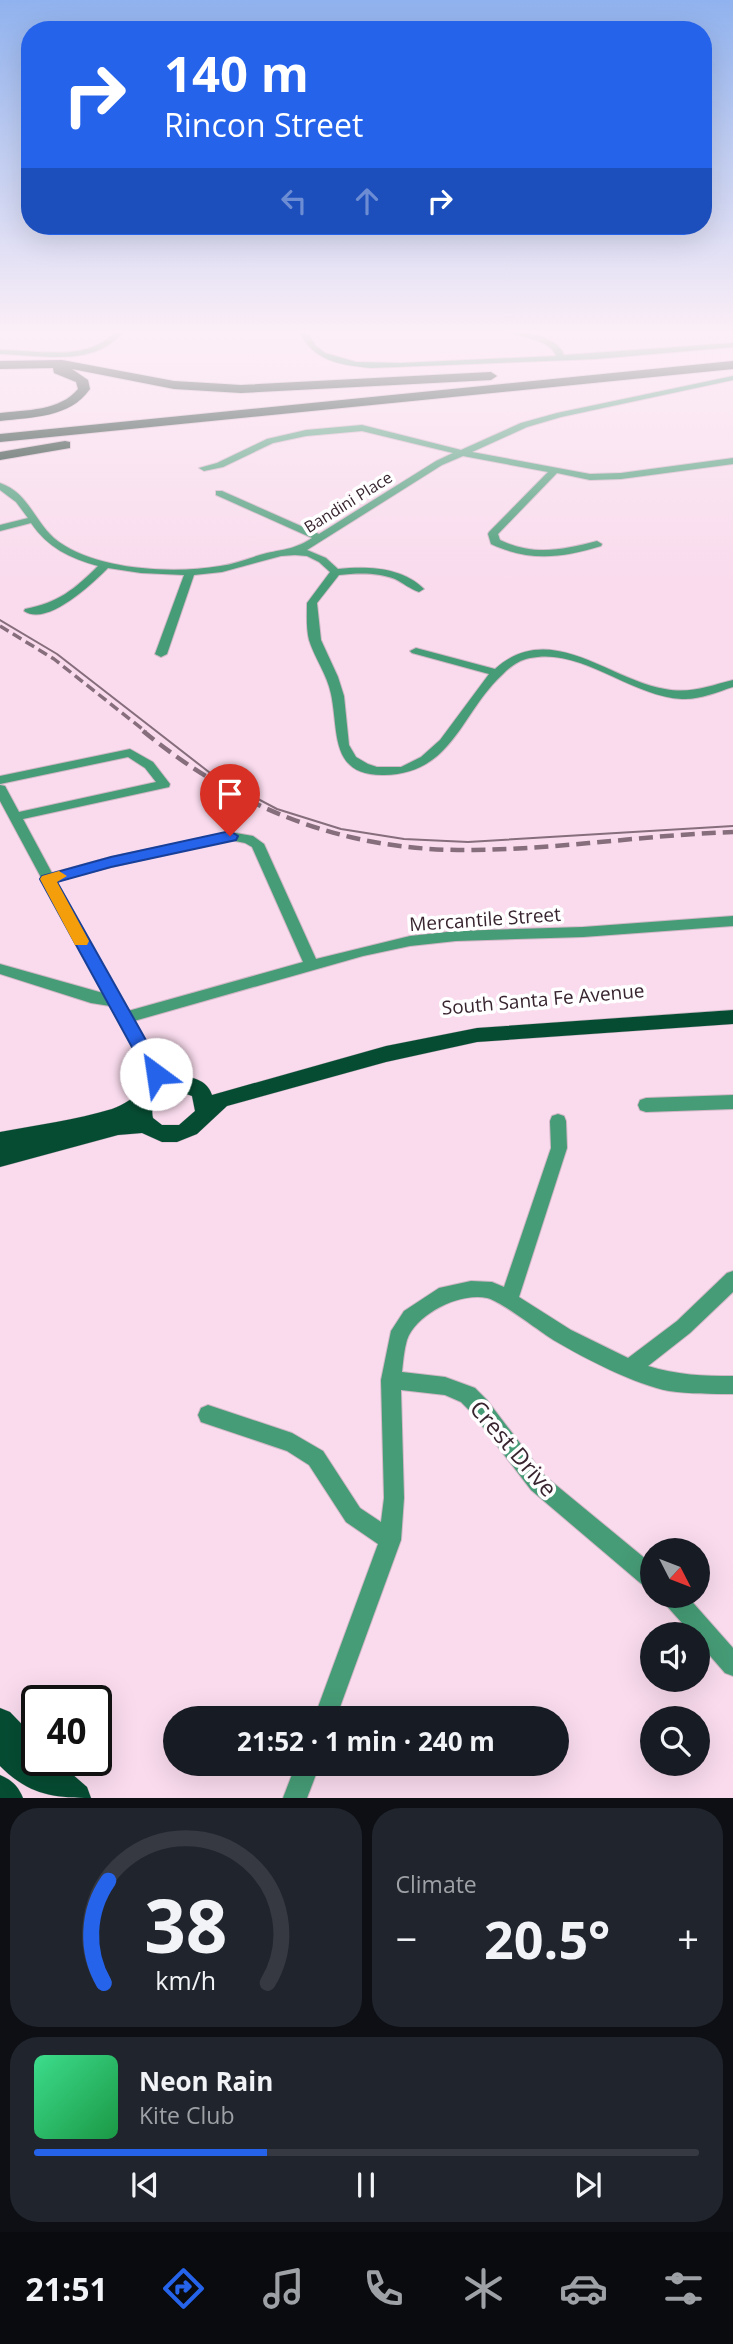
<!DOCTYPE html>
<html lang="en">
<head>
<meta charset="utf-8">
<style>
  :root { --surface:#171b24; --page:#20242c; --text:#f1f3f6; --muted:#9ea1a6; --line:#363941; --accent:#2563eb }
  body { margin:0; font-family:"Open Sans",sans-serif; background:var(--page); color:var(--text); height:100vh; display:flex; flex-direction:column; font-size:26px; white-space:nowrap }
  * { box-sizing:border-box; margin:0 }
  p { font-size:23px; color:var(--muted) }
  .icon { flex:none; width:38px; height:38px; fill:none; stroke:currentColor; stroke-width:2; stroke-linecap:round; stroke-linejoin:round }
  .map { position:relative; height:1798px; overflow:hidden }
  .details { display:flex; flex-direction:column; gap:10px; padding:10px; background:#0d0f14; flex:1 }
  .details>* { flex:none }
  .hud { position:absolute; left:21px; top:21px; width:691px; height:214px; border-radius:28px; box-shadow:0 7px 28px #0002; background:#2563eb; color:#fff; overflow:hidden }
  .needle { width:46px; rotate:132deg }
  .fabs { position:absolute; left:640px; top:1538px; display:grid; gap:14px }
  .fabs a { display:grid; place-items:center; width:70px; height:70px; border-radius:50%; background:var(--surface); box-shadow:0 7px 28px #0002; font-size:35px }
  .speed { position:absolute; left:21px; top:1685px; display:flex; gap:14px; font-size:35px; font-weight:700; text-align:center }
  .speed>* { display:grid; place-content:center; width:91px; height:91px; border-radius:50%; background:var(--surface); box-shadow:0 7px 28px #0002; line-height:1 }
  .speed .limit { border:4px solid #111; border-radius:10px; background:#fff; color:#111 }
  .pin { position:absolute; display:grid; place-items:center; width:60px; height:60px; color:#fff; margin:-72px -30px; border-radius:50% 50% 50% 0; rotate:-45deg; box-shadow:0 0 7px #0007 }
  .pin .icon { rotate:45deg }
  .me { position:absolute; width:77px; margin:-38px; rotate:329deg; stroke-linejoin:round; filter:drop-shadow(0 0 5px #0008) }
  .turn { display:flex; align-items:center; gap:24px; height:147px; padding:0 28px; font-size:32px }
  .turn .icon { width:91px; height:91px; stroke-width:2.5 }
  .turn b { display:block; font-size:49px; line-height:60px }
  .lanes { display:flex; align-items:center; height:66px; padding:0 28px; background:#0003; justify-content:center; gap:35px; direction:ltr }
  .lanes .off { opacity:.35 }
  .big { font-size:52px; font-weight:700; line-height:1.1 }
  .details .card { flex:1; display:flex; flex-direction:column; justify-content:center; gap:10px; min-width:0; padding:0 24px; border-radius:28px; background:var(--page) }
  .details .dial { align-items:center; gap:0 }
  .dial svg { height:182px; overflow:visible; fill:none; stroke:var(--line); stroke-width:7; stroke-linecap:round; text-anchor:middle }
  .dial text { fill:var(--text); stroke:none }
  .song { display:flex; align-items:center; gap:21px }
  .cover { width:84px; height:84px; border-radius:10px; background:linear-gradient(135deg,hsl(150 70% 55%),hsl(140 70% 35%)) }
  .played { height:7px; border-radius:4px; background:linear-gradient(90deg,var(--accent) 35%,var(--line) 35%) }
  .keys { display:flex; justify-content:space-around; direction:ltr }
  .heat { display:flex; justify-content:space-between; align-items:center; font-size:38px; direction:ltr }
  .details .tiles { flex:1; display:grid; gap:10px; grid-template-columns:1fr 1fr }
  .card:last-child { grid-column:span 2 }
  .trip { position:absolute; left:163px; top:1706px; width:406px; height:70px; border-radius:35px; background:var(--surface); box-shadow:0 7px 28px #0002; font-weight:700; line-height:70px; text-align:center }
  .menu { display:flex; height:112px; justify-content:space-around; align-items:center; background:#090b0e; color:var(--muted) }
  .menu .icon { width:49px; height:49px }
  .menu .active { color:var(--accent) }
  .menu b { font-size:32px; color:var(--text) }
  .map>svg:first-child { display:block }
  .lines { fill:none; stroke-linecap:round; stroke-linejoin:round }
  .minor-casing { stroke:#d2b7c7; stroke-width:2 }
  .major-casing { stroke:#d2b7c7; stroke-width:1 }
  .highway-casing { stroke:#d2b7c7; stroke-width:2 }
  .minor { fill:#469c76; fill-rule:evenodd }
  .major { fill:#064c33; fill-rule:evenodd }
  .highway { fill:#0e2e20; fill-rule:evenodd }
  .tram { stroke:#866e7c; stroke-width:2 }
  .rail-far1 { stroke:#866e7c; stroke-width:3.5; stroke-dasharray:10 5; stroke-linecap:butt }
  .rail { stroke:#866e7c; stroke-width:4.5; stroke-dasharray:14 7; stroke-linecap:butt }
  .route { fill:#2563eb; stroke:#184099; stroke-width:2 }
  .slow { fill:#f59e0b }
  .labels { text-anchor:middle; dominant-baseline:central; stroke-width:7; stroke-linejoin:round; paint-order:stroke }
  .far-street-label { font-size:16px; fill:#382530; stroke:#fff }
  .street-label { font-size:19px; fill:#382530; stroke:#fff }
  .near-street-label { font-size:23px; fill:#382530; stroke:#fff }
</style>
</head>
<body>
<div class="map">
<svg width="733" height="1798" viewBox="0 0 733 1798">
  <rect width="100%" height="100%" fill="#f9dbed"/>
  <g class="lines">
    <g class="minor-casing">
      <g id="minor">
        <path d="M 116,331 L 124,331 C 94,368 42,355 0,354 L 0,350 C 39,350 87,363 116,331 Z"/>
        <path d="M 299,331 L 307,331 L 316,346 L 325,353 L 356,362 L 401,363 L 556,356 C 550,339 522,339 508,331 C 526,331 558,337 564,355 L 733,343 L 733,347 L 596,359 L 371,368 C 340,365 313,361 299,331 Z"/>
        <path d="M 733,376 L 733,380 L 561,417 L 527,427 L 472,452 L 590,474 L 621,473 L 733,458 L 733,464 L 621,479 L 590,480 L 557,473 L 498,534 L 500,540 C 533,556 563,550 597,541 L 602,544 L 601,546 C 562,558 529,562 491,544 L 488,534 L 489,532 L 548,472 L 463,456 L 442,465 L 307,550 L 326,558 L 338,569 C 368,566 402,567 424,589 L 419,592 C 410,589 403,583 395,579 C 377,572 357,573 339,575 L 317,603 L 321,640 L 338,677 L 344,696 L 349,745 L 356,757 L 368,764 L 377,767 L 401,767 L 421,757 L 440,740 L 489,674 L 412,653 L 410,651 L 416,648 L 495,669 C 550,619 609,680 665,689 C 690,694 709,686 733,680 L 733,687 C 717,692 699,700 682,699 C 630,696 581,647 530,658 C 519,660 511,666 503,674 C 461,712 453,774 384,775 C 329,776 339,731 331,694 C 327,674 315,659 309,640 C 306,628 307,615 307,603 L 330,572 L 319,562 L 307,556 L 295,555 L 281,556 L 222,572 L 194,575 L 167,654 L 161,657 L 155,654 L 184,575 L 141,573 L 108,568 C 92,584 47,627 24,611 L 25,609 C 58,603 75,589 98,566 C 70,558 48,548 31,523 L 0,531 L 0,525 L 28,518 L 16,502 L 0,490 L 0,483 C 30,493 35,525 59,542 C 99,570 172,574 220,566 C 236,564 251,557 267,553 C 285,549 295,549 312,538 L 216,495 L 216,491 L 222,491 L 319,534 L 436,461 L 453,453 L 362,431 L 306,436 L 273,443 L 223,467 L 204,471 L 199,468 L 217,463 L 267,439 L 306,430 L 362,425 L 461,450 L 521,423 L 557,413 Z"/>
        <path d="M 130,749 L 153,762 L 170,784 L 169,787 L 23,819 L 52,873 L 111,857 L 230,832 L 253,836 L 264,844 L 316,959 L 410,936 L 456,931 L 583,927 L 733,916 L 733,926 L 583,937 L 456,941 L 410,946 L 363,956 L 134,1021 L 171,1085 L 169,1090 L 163,1091 L 157,1090 L 110,1006 L 91,1003 L 0,974 L 0,964 L 103,993 L 0,801 L 0,785 L 5,786 L 19,812 L 156,782 L 145,768 L 128,757 L 0,784 L 0,776 ZM 230,840 L 245,843 L 252,847 L 303,962 L 128,1011 L 56,881 L 111,867 Z"/>
        <polygon points="733,1095 733,1109 646,1112 640,1110 638,1105 640,1100 646,1098"/>
        <path d="M 558,1114 L 564,1116 L 566,1121 L 567,1148 L 519,1297 L 571,1330 L 628,1358 L 677,1321 L 727,1273 L 733,1271 L 733,1292 L 690,1333 L 648,1366 C 676,1375 704,1376 733,1376 L 733,1394 C 711,1394 690,1394 669,1391 C 636,1385 584,1358 555,1341 C 540,1332 501,1301 487,1298 C 460,1292 416,1314 407,1340 C 404,1350 403,1362 402,1372 L 445,1377 L 475,1388 L 487,1400 L 545,1476 L 653,1565 L 653,1590 L 645,1587 L 531,1490 L 473,1414 L 461,1402 L 445,1395 L 401,1390 L 404,1498 L 401,1540 L 336,1718 L 314,1718 L 378,1544 L 346,1522 L 309,1465 L 287,1451 L 201,1422 L 198,1415 L 201,1408 L 208,1405 L 292,1433 L 323,1451 L 360,1508 L 381,1522 L 384,1498 L 381,1380 L 391,1331 L 404,1311 L 439,1288 L 471,1281 L 492,1282 L 504,1287 L 551,1148 L 550,1121 L 552,1116 Z"/>
        <polygon points="662,1596 687,1596 733,1648 733,1676 725,1673 698,1642 698,1634 692,1634 665,1604"/>
        <polygon points="296,1764 320,1764 307,1798 283,1798"/>
      </g>
    </g>
    <g class="major-casing">
      <g id="major">
        <path d="M 733,1010 L 733,1024 L 477,1042 L 386,1062 L 227,1106 L 197,1134 L 177,1142 L 162,1142 L 142,1133 L 118,1135 L 0,1167 L 0,1132 C 37,1125 76,1120 112,1109 C 141,1100 158,1064 193,1078 C 203,1081 209,1086 212,1095 L 386,1046 L 477,1028 ZM 175,1090 L 192,1096 L 195,1111 L 179,1125 L 162,1125 L 153,1118 C 149,1103 162,1094 175,1090 Z"/>
        <path d="M 0,1708 L 10,1712 L 37,1740 L 37,1760 L 56,1760 L 87,1787 L 91,1798 C 52,1798 28,1794 0,1766 Z"/>
        <path d="M 0,1775 C 12,1780 18,1786 23,1798 L 0,1798 Z"/>
      </g>
    </g>
    <g class="highway-casing">
      <g id="highway">
        <path d="M 62,360 L 174,381 L 241,385 L 491,372 L 497,376 L 491,380 L 241,393 L 174,389 L 72,369 L 88,380 L 90,389 C 70,418 32,417 0,421 L 0,413 C 26,410 60,411 78,389 L 76,382 L 54,373 L 53,368 L 0,369 L 0,361 Z"/>
        <polygon points="733,361 733,369 0,442 0,434"/>
        <polygon points="65,441 70,442 70,448 0,460 0,452"/>
      </g>
    </g>
    <use href="#minor" class="minor"/>
    <use href="#major" class="major"/>
    <use href="#highway" class="highway"/>
    <polyline class="tram" points="0,620 57,654 214,776 277,809 341,829 404,839 468,842 733,826"/>
    <polyline class="rail-far1" points="0,626 54,659 146,732"/>
    <path class="rail" d="M 143,731 C 241,811 347,852 474,850 C 561,849 646,835 733,832"/>
  </g>
  <linearGradient id="sky" x2="0" y2="1"><stop stop-color="#90b2ee"/><stop offset="0.57" stop-color="#fceff7"/><stop offset="1" stop-color="#fceff7" stop-opacity="0"/></linearGradient>
  <rect width="733" height="583" fill="url(#sky)"/>
  <polygon class="route" points="230,831 238,836 236,840 111,867 57,882 165,1074 163,1080 150,1080 40,879 42,876 111,857"/>
  <polygon class="slow" points="59,871 67,876 57,882 89,941 87,945 75,945 40,879 42,876"/>
  <g class="labels">
    <g class="far-street-label">
      <text transform="translate(348 502) rotate(-32)">Bandini Place</text>
    </g>
    <g class="street-label">
      <text transform="translate(485 919) rotate(-4)">Mercantile Street</text>
      <text transform="translate(543 999) rotate(-5)">South Santa Fe Avenue</text>
    </g>
    <g class="near-street-label">
      <text transform="translate(514 1448) rotate(49)">Crest Drive</text>
    </g>
  </g>
</svg>
<div class="fabs">
<a><svg class="needle" viewBox="-14 -14 28 28"><path d="M0-13l5 13h-10z" fill="#e53935"/><path d="M0 13l5-13h-10z" fill="#9ea1a6"/></svg></a>
<a><svg class="icon" aria-label="sound" viewBox="0 0 24 24"><path d="M4 9h4l5-4v14l-5-4H4zM17 9q2 3 0 6"/></svg></a>
<a><svg class="icon" aria-label="search" viewBox="0 0 24 24"><circle cx="10" cy="10" r="6"/><path d="M15 15l6 6"/></svg></a>
</div>
<div class="speed"><div class="limit">40</div></div>
<div class="pin" style="left:230px;top:836px;background:#d93025"><svg class="icon" aria-label="arrive" viewBox="0 0 24 24"><path d="M6 21V4h12l-3 4 3 4H6"/></svg></div>
<svg class="me" style="left:156px;top:1074px" viewBox="-20 -20 40 40"><circle r="19" fill="#fff"/><path d="M0-13L10 11 0 6-10 11z" fill="#2563eb"/></svg>
<div class="trip">21:52 · 1 min · 240 m</div>
<div class="hud">
<div class="turn"><svg class="icon" aria-label="right" viewBox="0 0 24 24"><path d="M7 20v-9h11M14 6l5 5-5 5"/></svg><div><b>140 m</b>Rincon Street</div></div>
<div class="lanes"><svg class="icon off" aria-label="left" viewBox="0 0 24 24"><path d="M17 20v-9H6M10 6l-5 5 5 5"/></svg><svg class="icon off" aria-label="ahead" viewBox="0 0 24 24"><path d="M12 20V5M6 11l6-6 6 6"/></svg><svg class="icon" aria-label="right" viewBox="0 0 24 24"><path d="M7 20v-9h11M14 6l5 5-5 5"/></svg></div>
</div>
</div>
<section class="details">
<div class="tiles">
<div class="card dial"><svg viewBox="0 0 100 80">
<path d="M14 69A42 42 0 1 1 86 69"/>
<path d="M14 69A42 42 0 0 1 16 24" stroke="#2563eb"/>
<text x="50" y="56" font-size="32" font-weight="700">38</text>
<text x="50" y="72" font-size="11">km/h</text>
</svg></div>
<div class="card"><p>Climate</p>
<div class="heat"><a>−</a><b class="big">20.5°</b><a>+</a></div>
</div>
<div class="card">
<div class="song"><i class="cover"></i><div><b>Neon Rain</b><p>Kite Club</p></div></div>
<div class="played"></div>
<div class="keys"><svg class="icon" aria-label="previous" viewBox="0 0 24 24"><path d="M18 5L8 12l10 7zM5 5v14"/></svg><svg class="icon" aria-label="pause" viewBox="0 0 24 24"><path d="M8 5v14M16 5v14"/></svg><svg class="icon" aria-label="next" viewBox="0 0 24 24"><path d="M6 5l10 7-10 7zM19 5v14"/></svg></div>
</div>
</div>
</section>
<nav class="menu">
<b>21:51</b>
<svg class="icon active" aria-label="directions" viewBox="0 0 24 24"><path d="M12 3l9 9-9 9-9-9zM9 14v-3h6M13 9l2 2-2 2"/></svg>
<svg class="icon" aria-label="music" viewBox="0 0 24 24"><path d="M9 18V5l10-2v13"/><circle cx="6" cy="18" r="3"/><circle cx="16" cy="16" r="3"/></svg>
<svg class="icon" aria-label="phone" viewBox="0 0 24 24"><path d="M5 4h4l2 5-3 2q2 4 5 5l2-3 5 2v4C11 20 4 13 5 4z"/></svg>
<svg class="icon" aria-label="climate" viewBox="0 0 24 24"><path d="M12 3v18M4 7l16 10M4 17L20 7"/></svg>
<svg class="icon" aria-label="car" viewBox="0 0 24 24"><path d="M5 17H2v-5l4-1 3-4h7l3 4 3 1v5h-3M9 17h6M6 11h13"/><circle cx="7" cy="17" r="2"/><circle cx="17" cy="17" r="2"/></svg>
<svg class="icon" aria-label="filters" viewBox="0 0 24 24"><path d="M4 7h16M4 17h16"/><circle cx="9" cy="7" r="2"/><circle cx="15" cy="17" r="2"/></svg>
</nav>
</body>
</html>
